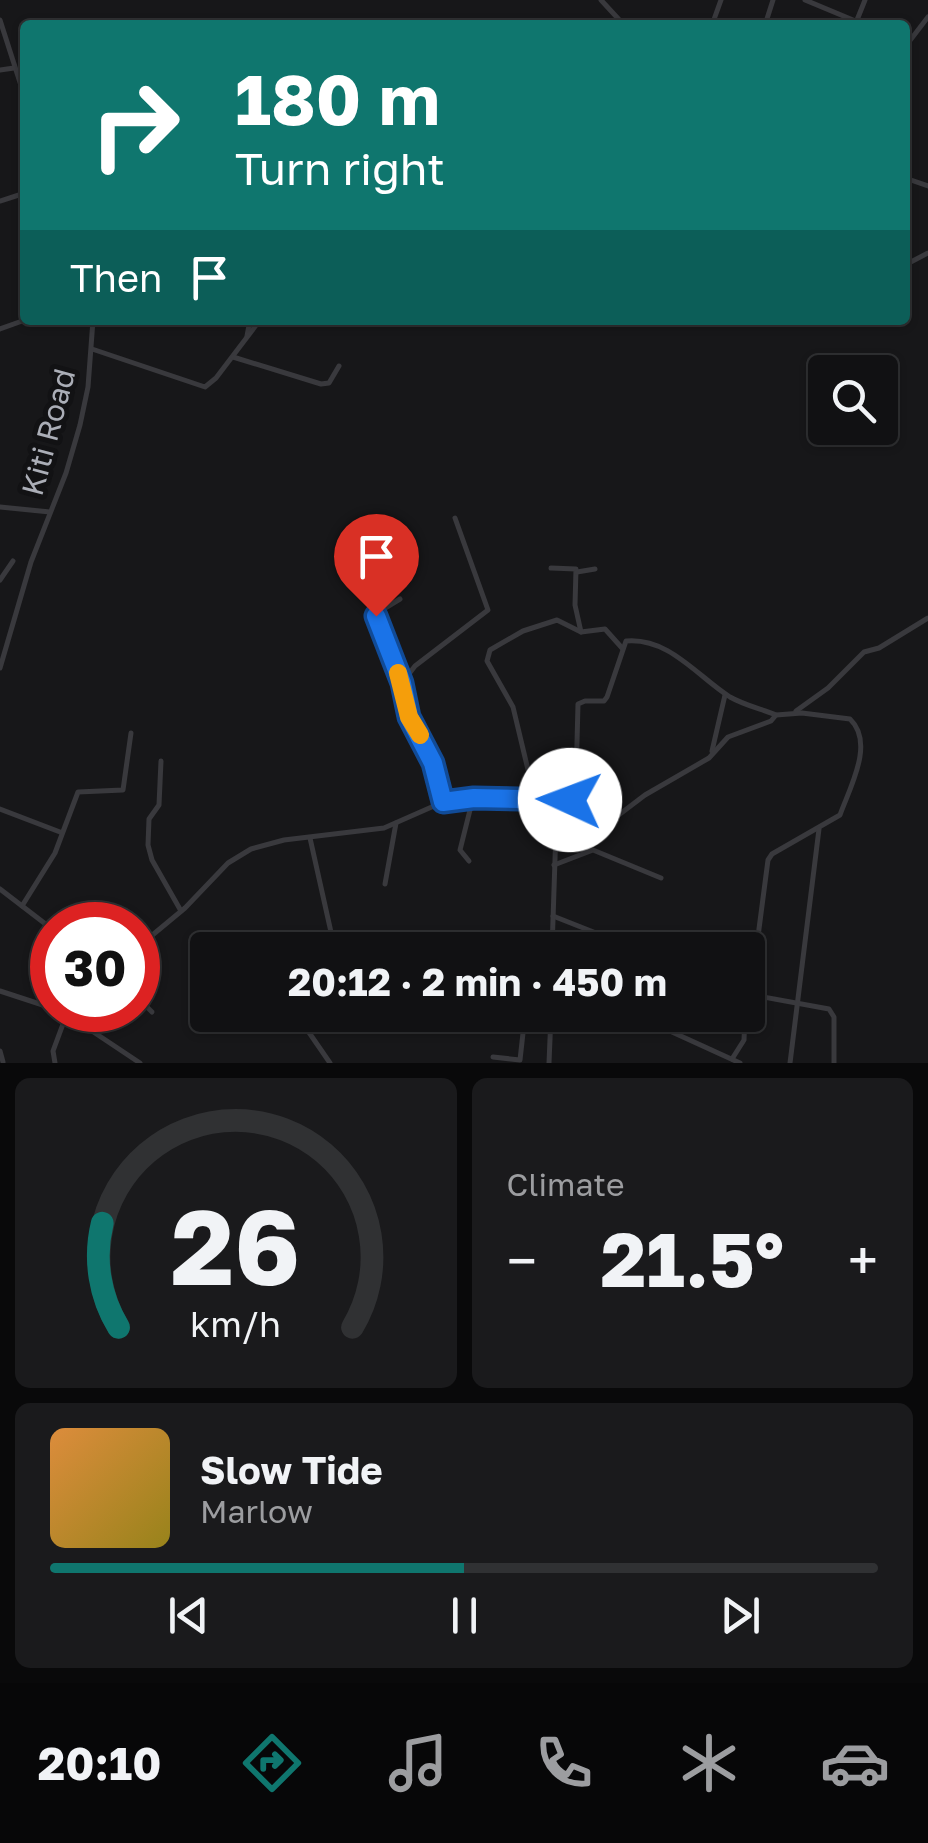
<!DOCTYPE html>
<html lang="en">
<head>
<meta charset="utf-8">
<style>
  :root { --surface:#111113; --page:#1a1a1c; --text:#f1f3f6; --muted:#9c9da0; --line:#303133; --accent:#0f766e }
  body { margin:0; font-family:"Golos Text",sans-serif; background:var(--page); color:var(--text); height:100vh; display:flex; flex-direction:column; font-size:38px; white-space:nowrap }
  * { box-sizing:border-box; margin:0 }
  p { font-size:32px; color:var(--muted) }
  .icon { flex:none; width:55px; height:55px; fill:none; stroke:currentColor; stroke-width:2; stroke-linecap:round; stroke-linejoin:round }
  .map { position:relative; height:1063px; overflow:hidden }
  .details { display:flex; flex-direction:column; gap:15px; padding:15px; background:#09090a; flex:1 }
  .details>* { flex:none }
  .banner { position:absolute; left:20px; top:20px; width:890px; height:305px; border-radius:10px; box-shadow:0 2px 8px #0004,0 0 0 2px var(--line); background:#0f766e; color:#fff; overflow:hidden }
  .buttons { position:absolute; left:808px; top:355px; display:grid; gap:20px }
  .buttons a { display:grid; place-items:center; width:90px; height:90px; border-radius:10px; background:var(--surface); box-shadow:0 2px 8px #0004,0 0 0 2px var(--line); font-size:50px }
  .speed { position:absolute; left:30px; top:902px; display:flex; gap:20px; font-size:50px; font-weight:700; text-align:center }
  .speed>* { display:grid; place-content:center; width:130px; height:130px; border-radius:50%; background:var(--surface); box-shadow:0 2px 8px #0004,0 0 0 2px var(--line); line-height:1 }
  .speed .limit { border:15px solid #d22; background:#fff; color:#111 }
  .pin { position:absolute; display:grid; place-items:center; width:85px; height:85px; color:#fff; margin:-102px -42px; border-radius:50% 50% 50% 0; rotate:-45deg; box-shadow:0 0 10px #0007 }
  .pin .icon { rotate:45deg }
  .me { position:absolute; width:110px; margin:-55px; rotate:272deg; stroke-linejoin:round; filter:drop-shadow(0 0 8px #0008) }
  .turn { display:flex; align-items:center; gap:35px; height:210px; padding:0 50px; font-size:45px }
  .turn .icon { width:130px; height:130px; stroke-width:2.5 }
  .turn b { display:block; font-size:70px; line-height:85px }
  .then { display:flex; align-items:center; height:95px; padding:0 50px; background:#0003; gap:20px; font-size:38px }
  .big { font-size:75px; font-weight:700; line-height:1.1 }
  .details .widget { flex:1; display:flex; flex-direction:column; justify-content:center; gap:15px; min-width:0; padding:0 35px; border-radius:15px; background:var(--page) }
  .details .dial { align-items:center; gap:0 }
  .dial svg { height:260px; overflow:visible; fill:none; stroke:var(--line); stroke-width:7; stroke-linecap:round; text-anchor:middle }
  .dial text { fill:var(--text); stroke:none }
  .song { display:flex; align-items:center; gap:30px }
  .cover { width:120px; height:120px; border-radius:15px; background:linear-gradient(135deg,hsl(30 70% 55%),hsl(50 70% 35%)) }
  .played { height:10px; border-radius:5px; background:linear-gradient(90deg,var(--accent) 50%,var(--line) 50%) }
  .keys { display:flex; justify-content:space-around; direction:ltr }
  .heat { display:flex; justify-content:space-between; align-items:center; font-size:55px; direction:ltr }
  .details .tiles { flex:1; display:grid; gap:15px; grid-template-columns:1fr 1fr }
  .widget:last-child { grid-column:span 2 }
  .trip { position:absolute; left:190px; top:932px; width:575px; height:100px; border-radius:10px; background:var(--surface); box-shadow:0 2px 8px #0004,0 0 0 2px var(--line); font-weight:700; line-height:100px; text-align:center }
  .tab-bar { display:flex; height:160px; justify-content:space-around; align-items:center; background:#070708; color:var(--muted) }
  .tab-bar .icon { width:70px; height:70px }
  .tab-bar .current { color:var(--accent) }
  .tab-bar b { font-size:45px; color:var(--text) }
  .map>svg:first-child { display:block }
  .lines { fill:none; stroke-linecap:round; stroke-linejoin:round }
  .minor { stroke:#39393d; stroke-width:5 }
  .route-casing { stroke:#114b97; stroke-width:25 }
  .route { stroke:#1a73e8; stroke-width:18 }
  .slow { stroke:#f59e0b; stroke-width:18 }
  .labels { text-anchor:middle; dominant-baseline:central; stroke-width:10; stroke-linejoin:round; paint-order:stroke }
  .street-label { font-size:30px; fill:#abaeb7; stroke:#121214 }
</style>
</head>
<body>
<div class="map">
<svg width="928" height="1063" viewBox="0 0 928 1063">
  <rect width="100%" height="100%" fill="#171719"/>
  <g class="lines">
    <g class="minor">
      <polyline points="601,0 624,25"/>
      <polyline points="805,0 865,25"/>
      <polyline points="0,20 25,98"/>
      <polyline points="712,25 721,0"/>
      <polyline points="765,25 773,0"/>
      <polyline points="855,25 865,0"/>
      <polyline points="905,47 928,17"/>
      <polyline points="0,70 14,68"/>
      <polyline points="905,178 928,186"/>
      <polyline points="0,201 25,193"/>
      <polyline points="905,265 928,253"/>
      <polyline points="0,329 25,320"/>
      <polyline points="247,336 250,320"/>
      <polyline points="92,349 205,387 216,378 260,320"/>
      <polyline points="233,357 321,384 329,383 339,366"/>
      <polyline points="0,507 50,512"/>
      <polyline points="551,568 576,569 575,605 581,632"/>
      <polyline points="577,572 595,569"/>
      <polyline points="0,580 13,561"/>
      <polyline points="400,599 377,613 376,620 398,671 409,717 433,763 443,802"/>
      <polyline points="0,668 31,562 66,473 80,425 88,387 93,320"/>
      <polyline points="402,683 415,666 488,610 455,518"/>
      <polyline points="796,711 828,688 864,652 879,648 928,618"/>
      <polyline points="712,751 725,695"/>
      <polyline points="161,761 159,805 149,819 148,845 152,860 181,911"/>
      <polyline points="535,799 513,707 487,661 490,650 523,631 557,620 581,632 605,629 622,648"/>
      <path d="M 570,800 L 576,781 L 578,704 L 585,701 L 604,701 L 607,697 L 626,641 C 669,637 698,677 730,697 C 744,705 761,709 776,715"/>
      <polyline points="0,809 60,832"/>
      <polyline points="310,838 335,950"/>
      <polyline points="469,861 460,850 473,798"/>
      <polyline points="554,865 593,850 661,878"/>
      <polyline points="385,884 396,823"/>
      <polyline points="0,889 52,929"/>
      <polyline points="22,906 55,853 78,792 123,790 131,733"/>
      <polyline points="553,916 639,950"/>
      <polyline points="138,947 185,908 228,863 251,849 284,840 384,828 443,802 473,798 554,802"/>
      <path d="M 552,950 L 557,799 L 616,817 L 645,795 L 709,758 L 728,737 L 771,721 L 776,715 L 802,713 L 850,719 C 875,743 850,787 840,815 L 772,854 L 768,860 L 748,1013"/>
      <polyline points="0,991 52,1008"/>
      <polyline points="752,995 829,1009 834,1017 834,1063"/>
      <polyline points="138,998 152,1012"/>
      <polyline points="297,1015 330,1063"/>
      <polyline points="534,1015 551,1020"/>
      <polyline points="637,1016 740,1063"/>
      <polyline points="63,1019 89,1029 140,1063"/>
      <polyline points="0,1051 3,1062"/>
      <polyline points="493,1057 520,1060 525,1015"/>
      <polyline points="732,1059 744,1040 745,1015"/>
      <polyline points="55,1063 53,1051 66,1016 56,1010"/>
      <polyline points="549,1063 551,1015"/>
      <polyline points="790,1063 819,829"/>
    </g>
  </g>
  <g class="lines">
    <g class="route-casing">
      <polyline id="route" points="376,616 402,683 409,717 433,763 443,802 474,798 570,800"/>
    </g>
    <use href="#route" class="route"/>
    <polyline class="slow" points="398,673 409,717 420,735"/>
  </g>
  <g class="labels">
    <g class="street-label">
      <text transform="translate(48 432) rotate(-75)">Kiti Road</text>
    </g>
  </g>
</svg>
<div class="buttons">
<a><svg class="icon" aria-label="search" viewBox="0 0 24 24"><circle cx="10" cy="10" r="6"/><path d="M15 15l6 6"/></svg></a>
</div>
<div class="speed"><div class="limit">30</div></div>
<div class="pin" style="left:376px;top:616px;background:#d93025"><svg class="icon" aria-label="arrive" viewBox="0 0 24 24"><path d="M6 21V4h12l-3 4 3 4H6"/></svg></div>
<svg class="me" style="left:570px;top:800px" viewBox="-20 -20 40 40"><circle r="19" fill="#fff"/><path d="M0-13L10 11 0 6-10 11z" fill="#1a73e8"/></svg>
<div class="trip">20:12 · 2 min · 450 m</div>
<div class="banner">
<div class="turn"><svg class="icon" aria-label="right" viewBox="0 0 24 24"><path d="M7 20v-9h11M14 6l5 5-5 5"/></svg><div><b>180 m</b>Turn right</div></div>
<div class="then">Then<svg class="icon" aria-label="arrive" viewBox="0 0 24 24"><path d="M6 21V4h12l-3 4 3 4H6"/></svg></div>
</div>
</div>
<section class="details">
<div class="tiles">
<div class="widget dial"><svg viewBox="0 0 100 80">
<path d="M14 69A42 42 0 1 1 86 69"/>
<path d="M14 69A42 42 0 0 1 9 37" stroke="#0f766e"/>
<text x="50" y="56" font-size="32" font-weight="700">26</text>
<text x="50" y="72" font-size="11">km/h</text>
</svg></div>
<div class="widget"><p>Climate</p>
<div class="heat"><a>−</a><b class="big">21.5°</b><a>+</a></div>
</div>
<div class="widget">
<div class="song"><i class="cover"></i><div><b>Slow Tide</b><p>Marlow</p></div></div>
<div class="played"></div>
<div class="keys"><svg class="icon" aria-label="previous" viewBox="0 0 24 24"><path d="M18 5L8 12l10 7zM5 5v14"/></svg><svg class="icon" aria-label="pause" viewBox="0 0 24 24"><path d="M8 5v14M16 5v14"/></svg><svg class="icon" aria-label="next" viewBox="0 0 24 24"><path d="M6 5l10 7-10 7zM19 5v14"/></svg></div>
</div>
</div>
</section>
<nav class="tab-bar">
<b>20:10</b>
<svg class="icon current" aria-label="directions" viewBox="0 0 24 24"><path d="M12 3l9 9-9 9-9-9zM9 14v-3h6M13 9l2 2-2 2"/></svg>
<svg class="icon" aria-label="music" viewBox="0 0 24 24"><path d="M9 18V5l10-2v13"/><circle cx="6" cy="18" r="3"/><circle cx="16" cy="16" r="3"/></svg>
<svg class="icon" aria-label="phone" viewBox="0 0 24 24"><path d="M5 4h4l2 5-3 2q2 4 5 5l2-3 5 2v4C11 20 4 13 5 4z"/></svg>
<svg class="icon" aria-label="climate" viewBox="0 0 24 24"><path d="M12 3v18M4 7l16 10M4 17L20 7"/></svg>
<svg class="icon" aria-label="car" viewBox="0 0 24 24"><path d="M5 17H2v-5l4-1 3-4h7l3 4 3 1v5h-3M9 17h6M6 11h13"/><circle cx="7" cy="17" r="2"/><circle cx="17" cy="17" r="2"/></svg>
</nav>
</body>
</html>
